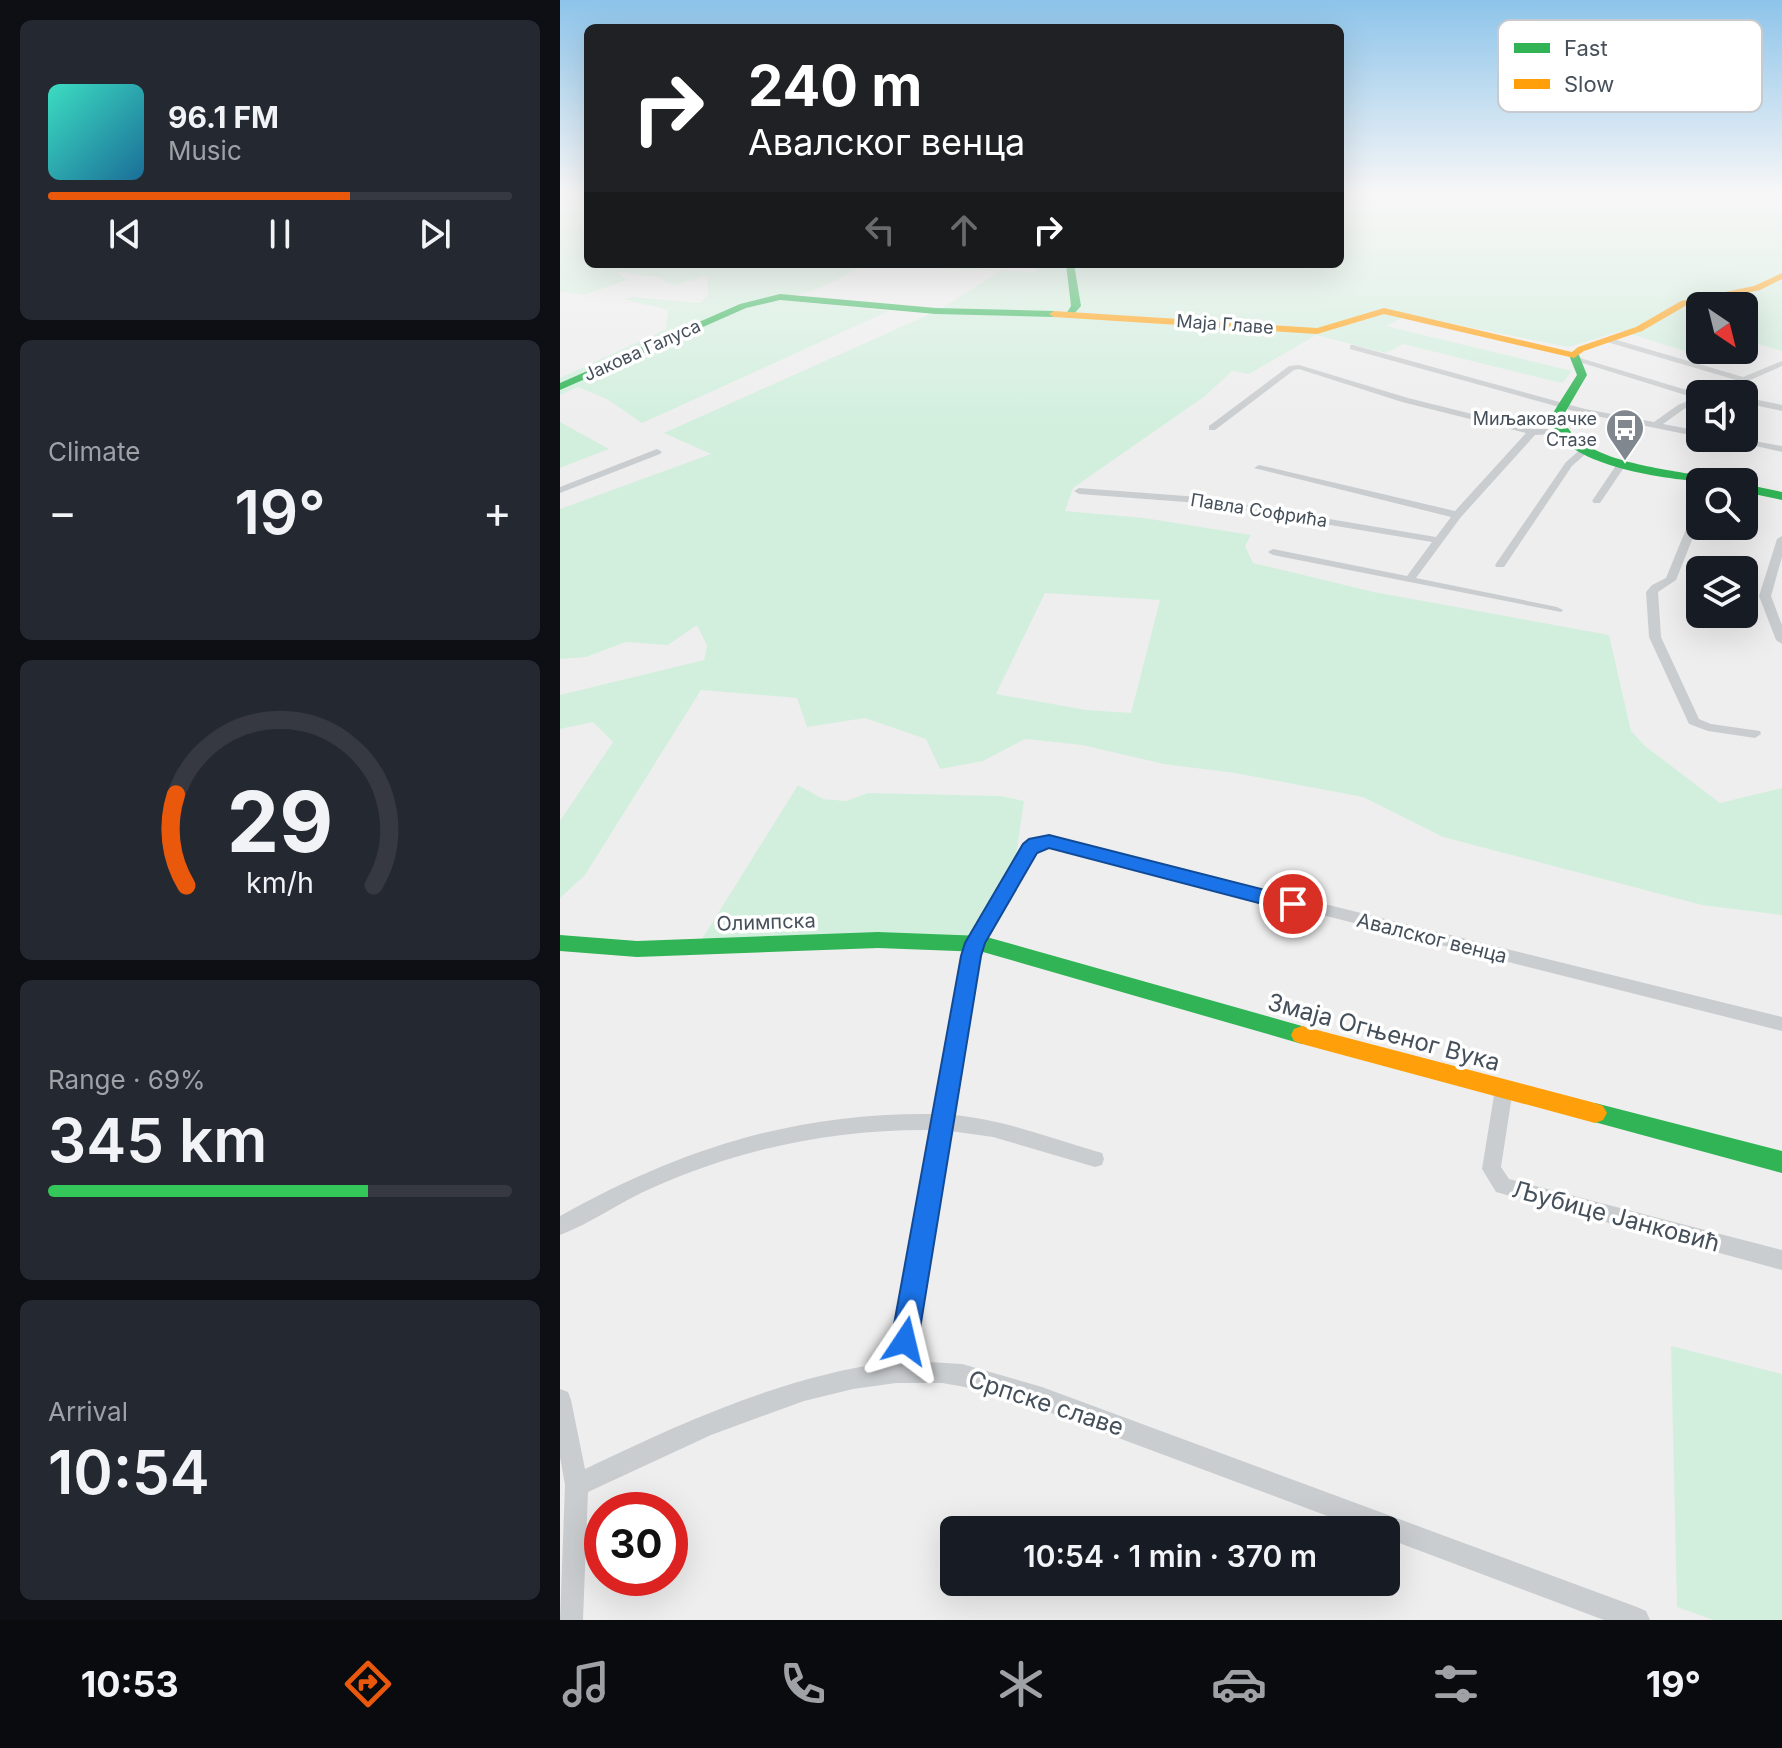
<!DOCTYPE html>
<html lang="en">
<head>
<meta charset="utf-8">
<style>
  :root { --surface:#171b24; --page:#242831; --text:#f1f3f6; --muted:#9ea1a6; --line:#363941; --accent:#ea580c }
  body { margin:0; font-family:Inter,sans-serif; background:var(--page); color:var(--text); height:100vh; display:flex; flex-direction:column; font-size:30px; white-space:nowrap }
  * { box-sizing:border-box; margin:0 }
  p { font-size:26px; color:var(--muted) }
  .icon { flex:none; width:44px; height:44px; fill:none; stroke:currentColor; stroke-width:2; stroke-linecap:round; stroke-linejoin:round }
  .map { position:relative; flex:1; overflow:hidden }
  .panel { display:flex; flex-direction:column; gap:20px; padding:20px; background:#0d0f14; width:560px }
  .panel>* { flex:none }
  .banner { position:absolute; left:24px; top:24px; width:760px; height:244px; border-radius:12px; box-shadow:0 8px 32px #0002; background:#202124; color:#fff; overflow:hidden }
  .needle { width:52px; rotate:145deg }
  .fabs { position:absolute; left:1126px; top:292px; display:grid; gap:16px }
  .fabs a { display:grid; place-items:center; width:72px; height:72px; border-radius:12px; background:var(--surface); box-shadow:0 8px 32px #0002; font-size:40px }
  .speed { position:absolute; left:24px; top:1492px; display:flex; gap:16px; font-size:40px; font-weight:700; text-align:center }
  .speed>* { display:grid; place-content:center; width:104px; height:104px; border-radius:50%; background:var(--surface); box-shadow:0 8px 32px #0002; line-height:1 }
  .speed .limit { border:12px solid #d22; background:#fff; color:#111 }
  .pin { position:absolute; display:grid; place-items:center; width:68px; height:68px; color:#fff; margin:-34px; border:4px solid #fff; border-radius:50%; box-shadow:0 2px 8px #0007 }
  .me { position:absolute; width:88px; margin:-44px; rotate:10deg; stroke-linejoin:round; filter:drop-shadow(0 0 6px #0008) }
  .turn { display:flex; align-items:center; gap:28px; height:168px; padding:0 32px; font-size:36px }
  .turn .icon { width:104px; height:104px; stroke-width:2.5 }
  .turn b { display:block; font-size:56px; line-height:68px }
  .lanes { display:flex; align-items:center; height:76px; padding:0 32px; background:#0003; justify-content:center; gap:40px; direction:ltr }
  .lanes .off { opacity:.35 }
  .big { font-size:60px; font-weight:600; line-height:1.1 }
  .panel .tile { flex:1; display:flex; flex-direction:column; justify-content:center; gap:12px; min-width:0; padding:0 28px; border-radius:12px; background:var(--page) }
  .panel .dial { align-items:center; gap:0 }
  .dial svg { height:208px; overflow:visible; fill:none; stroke:var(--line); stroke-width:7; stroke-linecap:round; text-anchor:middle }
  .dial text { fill:var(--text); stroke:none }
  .song { display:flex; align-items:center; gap:24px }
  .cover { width:96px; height:96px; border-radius:12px; background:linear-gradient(135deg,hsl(170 70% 55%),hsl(200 70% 35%)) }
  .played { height:8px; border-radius:4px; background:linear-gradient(90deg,var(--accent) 65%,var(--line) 65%) }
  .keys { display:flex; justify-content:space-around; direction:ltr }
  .heat { display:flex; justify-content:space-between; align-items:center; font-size:44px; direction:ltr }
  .charge { height:12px; border-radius:6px; background:linear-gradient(90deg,#34c759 69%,var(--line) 0) }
  .trip { position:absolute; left:380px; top:1516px; width:460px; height:80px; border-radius:12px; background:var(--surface); box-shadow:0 8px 32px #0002; font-weight:600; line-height:80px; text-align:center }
  .tab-bar { display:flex; height:128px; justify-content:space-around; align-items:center; background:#090b0e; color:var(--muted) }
  .tab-bar .icon { width:56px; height:56px }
  .tab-bar .on { color:var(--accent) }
  .tab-bar b { font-size:36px; color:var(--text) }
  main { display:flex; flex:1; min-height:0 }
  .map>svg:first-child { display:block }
  .green { fill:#d2efde; fill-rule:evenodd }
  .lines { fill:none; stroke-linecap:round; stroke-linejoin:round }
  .street { fill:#cacdcf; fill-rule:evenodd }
  .fast { fill:#30b455; fill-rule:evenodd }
  .slow { fill:#ff9f0a; fill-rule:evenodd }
  .route { fill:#1a73e8; stroke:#114b97; stroke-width:2 }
  .labels { text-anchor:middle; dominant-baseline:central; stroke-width:7; stroke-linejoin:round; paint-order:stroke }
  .far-street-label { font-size:18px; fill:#45505b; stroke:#fff }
  .far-poi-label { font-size:18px; fill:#45505b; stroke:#fff; text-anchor:end }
  .street-label { font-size:20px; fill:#45505b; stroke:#fff }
  .near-street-label { font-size:24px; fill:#45505b; stroke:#fff }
  .key { fill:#fff; stroke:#c7cace; stroke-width:2 }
  .key-label { font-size:22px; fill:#45505b }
</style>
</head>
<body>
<main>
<section class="panel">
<div class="tile">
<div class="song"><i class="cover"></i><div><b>96.1 FM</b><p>Music</p></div></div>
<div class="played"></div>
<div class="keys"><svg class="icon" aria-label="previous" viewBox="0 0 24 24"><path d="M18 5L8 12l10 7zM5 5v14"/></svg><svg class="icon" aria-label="pause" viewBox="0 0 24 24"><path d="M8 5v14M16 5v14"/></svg><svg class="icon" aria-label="next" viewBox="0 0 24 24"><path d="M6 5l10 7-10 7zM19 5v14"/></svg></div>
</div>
<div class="tile"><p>Climate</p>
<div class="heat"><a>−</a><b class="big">19°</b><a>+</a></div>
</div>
<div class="tile dial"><svg viewBox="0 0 100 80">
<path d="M14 69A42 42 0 1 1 86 69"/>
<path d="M14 69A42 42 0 0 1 10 34" stroke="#ea580c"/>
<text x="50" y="56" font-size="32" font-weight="700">29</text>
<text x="50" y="72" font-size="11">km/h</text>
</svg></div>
<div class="tile"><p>Range · 69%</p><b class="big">345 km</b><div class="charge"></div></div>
<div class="tile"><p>Arrival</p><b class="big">10:54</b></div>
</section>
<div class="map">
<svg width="1222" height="1620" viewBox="0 0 1222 1620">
  <rect width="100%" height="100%" fill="#efeeee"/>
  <g class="green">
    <path d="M 0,194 L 28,194 L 28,264 L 335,264 L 474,272 L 483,264 L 780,264 L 780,194 L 1222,194 L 1222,351 L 1192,342 L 1184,345 L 1184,306 L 1140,306 L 1140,349 L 1131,353 L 1061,331 L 1008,347 L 849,315 L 826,326 L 1012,371 L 1002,383 L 843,344 L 826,353 L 756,335 L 689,374 L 672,371 L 645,396 L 513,488 L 505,511 L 584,518 L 691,535 L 685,546 L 693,563 L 814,592 L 1049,635 L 1071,731 L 1085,746 L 1160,803 L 1222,788 L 1222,915 L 1142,905 L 883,837 L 803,797 L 675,773 L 604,764 L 522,745 L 465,739 L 423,761 L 380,769 L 366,739 L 305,718 L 247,727 L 237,698 L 141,690 L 25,875 L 0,898 L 0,821 L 53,742 L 33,722 L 0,729 L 0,695 L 144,660 L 147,646 L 137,625 L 108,645 L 66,642 L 26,657 L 0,659 L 0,509 L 151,454 L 104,433 L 379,310 L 440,271 L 306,265 L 257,289 L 219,300 L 329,311 L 82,423 L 47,399 L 18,387 L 0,395 L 0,378 L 106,329 L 108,310 L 63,299 L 74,297 L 140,303 L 148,295 L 147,276 L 114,285 L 103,282 L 102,278 L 57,272 L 67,280 L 24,295 L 0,291 ZM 485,593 L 600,600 L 571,713 L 526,710 L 436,694 Z"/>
    <polygon points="0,422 49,449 0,468"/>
    <polygon points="238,785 263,799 286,801 308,793 441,796 464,801 456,856 410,936 142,939"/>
    <polygon points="1111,1346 1222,1374 1222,1620 1154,1620 1117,1607"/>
  </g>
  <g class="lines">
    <g class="street">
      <polygon points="1050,338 1183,377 1222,361 1222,366 1158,394 1147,394 1176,380 1047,342 1046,340"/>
      <polygon points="793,345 1025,409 1094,422 1118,405 1135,398 1013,360 1020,358 1140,394 1140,402 1124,409 1103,424 1140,431 1140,437 1021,413 790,349 790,345"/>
      <polygon points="739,365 848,398 972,429 1000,429 1000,433 997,434 975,435 901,517 856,578 997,607 1003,610 1001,612 713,555 708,552 713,549 847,576 872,542 639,503 519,494 514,491 519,488 639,497 876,537 891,517 694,468 699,465 895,511 966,433 842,402 739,369 734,370 655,430 649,430 649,426 729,366"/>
      <polygon points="1184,397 1222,405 1222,411 1184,403"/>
      <polygon points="1160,438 1178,438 1222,446 1222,452"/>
      <polygon points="1022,448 1030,450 1012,466 944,567 936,567 935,565 1006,462"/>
      <polygon points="97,449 102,452 100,454 0,493 0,487"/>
      <polygon points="1059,461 1067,463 1040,503 1034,503 1032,501"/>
      <polygon points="1140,504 1140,520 1116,580 1098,592 1101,637 1139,719 1151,724 1200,731 1201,734 1195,738 1148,731 1129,724 1089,637 1086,592 1092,585 1106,578 1135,507"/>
      <polygon points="1222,536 1222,557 1211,596 1222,625 1222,644 1216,640 1199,596 1217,539"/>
      <path d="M 489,836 L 1222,1017 L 1222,1031 L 489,846 L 479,847 L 471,858 L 423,943 L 419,956 L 393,1115 C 441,1119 488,1137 535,1151 L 542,1153 L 544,1159 L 542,1165 L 535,1167 L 433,1137 L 390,1131 L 352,1361 L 402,1364 L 482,1387 L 1077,1607 L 1086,1611 L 1090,1620 L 1044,1620 L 826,1538 L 826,1530 L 805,1530 L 462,1402 L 422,1390 L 382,1383 L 336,1383 L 293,1389 L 244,1401 L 151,1435 L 28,1492 L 23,1620 L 0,1620 L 5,1485 L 0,1457 L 0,1389 L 8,1392 L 11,1400 L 25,1469 C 123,1422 222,1377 330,1362 L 372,1130 C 274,1129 182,1148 92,1188 C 61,1201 32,1223 0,1235 L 0,1216 C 121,1149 235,1112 375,1114 L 407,943 L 460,851 L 470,840 Z"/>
      <polygon points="944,1082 950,1084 953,1089 941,1167 949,1179 1222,1250 1222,1270 936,1192 922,1169 935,1089 938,1084"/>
    </g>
    <g class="fast">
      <polygon points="506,264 514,264 521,306 511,317 506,314 511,306"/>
      <polygon points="220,294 376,308 494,311 499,314 494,317 376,314 220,300 186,308 0,390 0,383 180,304"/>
      <path d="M 1014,352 L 1019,355 L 1027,375 L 1003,416 C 1011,455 1084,466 1119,472 C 1132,475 1150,475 1160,482 C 1120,482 1024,470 997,434 C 993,429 993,422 991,416 L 1017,375 L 1009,355 Z"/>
      <polygon points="1184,484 1222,492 1222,500 1184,492"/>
      <polygon points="318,932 423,936 742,1026 750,1029 753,1035 750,1041 742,1044 423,952 318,948 77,957 0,951 0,935 77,941"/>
      <polygon points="1035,1103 1222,1151 1222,1173 1027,1120 1023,1113 1027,1106"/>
    </g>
    <g class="slow">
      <polygon points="1222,273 1222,279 1200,290 1127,305 1082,331 1024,351 1014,358 824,314 757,334 494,317 489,314 494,311 757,328 824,308 1012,352 1018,347 1076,327 1121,301 1194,286"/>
      <polygon points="742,1026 1035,1103 1043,1106 1047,1113 1043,1120 1035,1123 742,1044 734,1041 731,1035 734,1029"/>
    </g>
  </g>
  <linearGradient id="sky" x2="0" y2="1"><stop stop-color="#8dc4ea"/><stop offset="0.46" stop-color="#f8f7f7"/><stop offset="1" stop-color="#f8f7f7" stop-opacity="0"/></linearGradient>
  <rect width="1222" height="421" fill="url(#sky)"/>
  <polygon class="route" points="489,835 733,897 743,904 733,912 489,848 477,853 425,943 421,956 358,1341 354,1351 345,1355 335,1351 331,1341 401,956 405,943 463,844 469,839"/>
  <defs>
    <g id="bus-pin" transform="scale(2)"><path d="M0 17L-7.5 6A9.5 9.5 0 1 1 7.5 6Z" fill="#80878e" stroke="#fff"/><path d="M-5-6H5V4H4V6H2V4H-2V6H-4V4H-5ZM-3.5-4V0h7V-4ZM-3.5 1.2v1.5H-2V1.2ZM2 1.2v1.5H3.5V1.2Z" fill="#fff"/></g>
  </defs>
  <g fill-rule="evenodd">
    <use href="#bus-pin" x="1065" y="428"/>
  </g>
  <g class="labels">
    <g class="far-street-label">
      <text transform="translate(665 324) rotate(4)">Маја Главе</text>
      <text transform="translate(82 350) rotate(-24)">Јакова Галуса</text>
      <text transform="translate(699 510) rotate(9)">Павла Софрића</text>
    </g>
    <g class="far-poi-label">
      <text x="1037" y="418">Миљаковачке<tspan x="1037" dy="21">Стазе</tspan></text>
    </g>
    <g class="street-label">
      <text transform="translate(206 922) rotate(-2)">Олимпска</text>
      <text transform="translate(872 938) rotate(14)">Авалског венца</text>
    </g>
    <g class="near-street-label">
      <text transform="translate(824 1032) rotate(15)">Змаја Огњеног Вука</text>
      <text transform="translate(1056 1216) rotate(15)">Љубице Јанковић</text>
      <text transform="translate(486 1403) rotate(18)">Српске славе</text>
    </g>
  </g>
  <rect x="938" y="20" width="264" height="92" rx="12" class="key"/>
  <rect x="954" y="43" width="36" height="10" fill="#30b455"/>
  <rect x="954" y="79" width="36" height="10" fill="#ff9f0a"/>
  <g class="key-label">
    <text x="1004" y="56">Fast</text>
    <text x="1004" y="92">Slow</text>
  </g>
</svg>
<div class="fabs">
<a><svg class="needle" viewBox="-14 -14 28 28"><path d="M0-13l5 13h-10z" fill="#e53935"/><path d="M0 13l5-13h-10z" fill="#9ea1a6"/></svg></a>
<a><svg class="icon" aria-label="sound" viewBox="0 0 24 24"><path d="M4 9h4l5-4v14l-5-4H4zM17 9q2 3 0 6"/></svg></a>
<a><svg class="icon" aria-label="search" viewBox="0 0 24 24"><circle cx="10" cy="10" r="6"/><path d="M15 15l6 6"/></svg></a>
<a><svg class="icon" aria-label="layers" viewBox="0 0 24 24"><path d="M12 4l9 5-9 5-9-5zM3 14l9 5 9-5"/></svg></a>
</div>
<div class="speed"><div class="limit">30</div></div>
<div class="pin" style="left:733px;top:904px;background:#d93025"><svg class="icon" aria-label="arrive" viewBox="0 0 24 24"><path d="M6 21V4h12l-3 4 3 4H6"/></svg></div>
<svg class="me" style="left:345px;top:1341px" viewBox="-20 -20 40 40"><path d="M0-17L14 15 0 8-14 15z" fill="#1a73e8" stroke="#fff" stroke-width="4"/></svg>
<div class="trip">10:54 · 1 min · 370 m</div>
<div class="banner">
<div class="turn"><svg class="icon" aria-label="right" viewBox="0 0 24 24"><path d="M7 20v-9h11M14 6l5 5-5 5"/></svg><div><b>240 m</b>Авалског венца</div></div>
<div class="lanes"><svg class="icon off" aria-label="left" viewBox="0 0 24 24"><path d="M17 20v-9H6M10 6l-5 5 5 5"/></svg><svg class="icon off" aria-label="ahead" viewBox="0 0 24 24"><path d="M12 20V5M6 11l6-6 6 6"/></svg><svg class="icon" aria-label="right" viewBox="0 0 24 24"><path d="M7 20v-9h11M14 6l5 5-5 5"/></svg></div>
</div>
</div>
</main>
<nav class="tab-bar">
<b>10:53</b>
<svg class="icon on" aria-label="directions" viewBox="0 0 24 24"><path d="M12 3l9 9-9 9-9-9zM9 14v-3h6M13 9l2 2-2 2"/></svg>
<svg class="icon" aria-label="music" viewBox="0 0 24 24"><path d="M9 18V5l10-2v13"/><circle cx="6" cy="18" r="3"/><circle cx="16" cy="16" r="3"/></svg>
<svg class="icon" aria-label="phone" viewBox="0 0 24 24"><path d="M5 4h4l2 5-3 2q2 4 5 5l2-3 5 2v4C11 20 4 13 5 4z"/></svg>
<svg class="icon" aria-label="climate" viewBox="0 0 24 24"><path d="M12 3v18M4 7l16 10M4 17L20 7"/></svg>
<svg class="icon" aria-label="car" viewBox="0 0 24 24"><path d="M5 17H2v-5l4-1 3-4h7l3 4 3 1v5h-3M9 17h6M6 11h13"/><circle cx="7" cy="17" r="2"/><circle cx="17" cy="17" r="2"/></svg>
<svg class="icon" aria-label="filters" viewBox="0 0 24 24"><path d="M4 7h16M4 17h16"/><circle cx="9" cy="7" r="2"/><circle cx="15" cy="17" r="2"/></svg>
<b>19°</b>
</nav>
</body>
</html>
